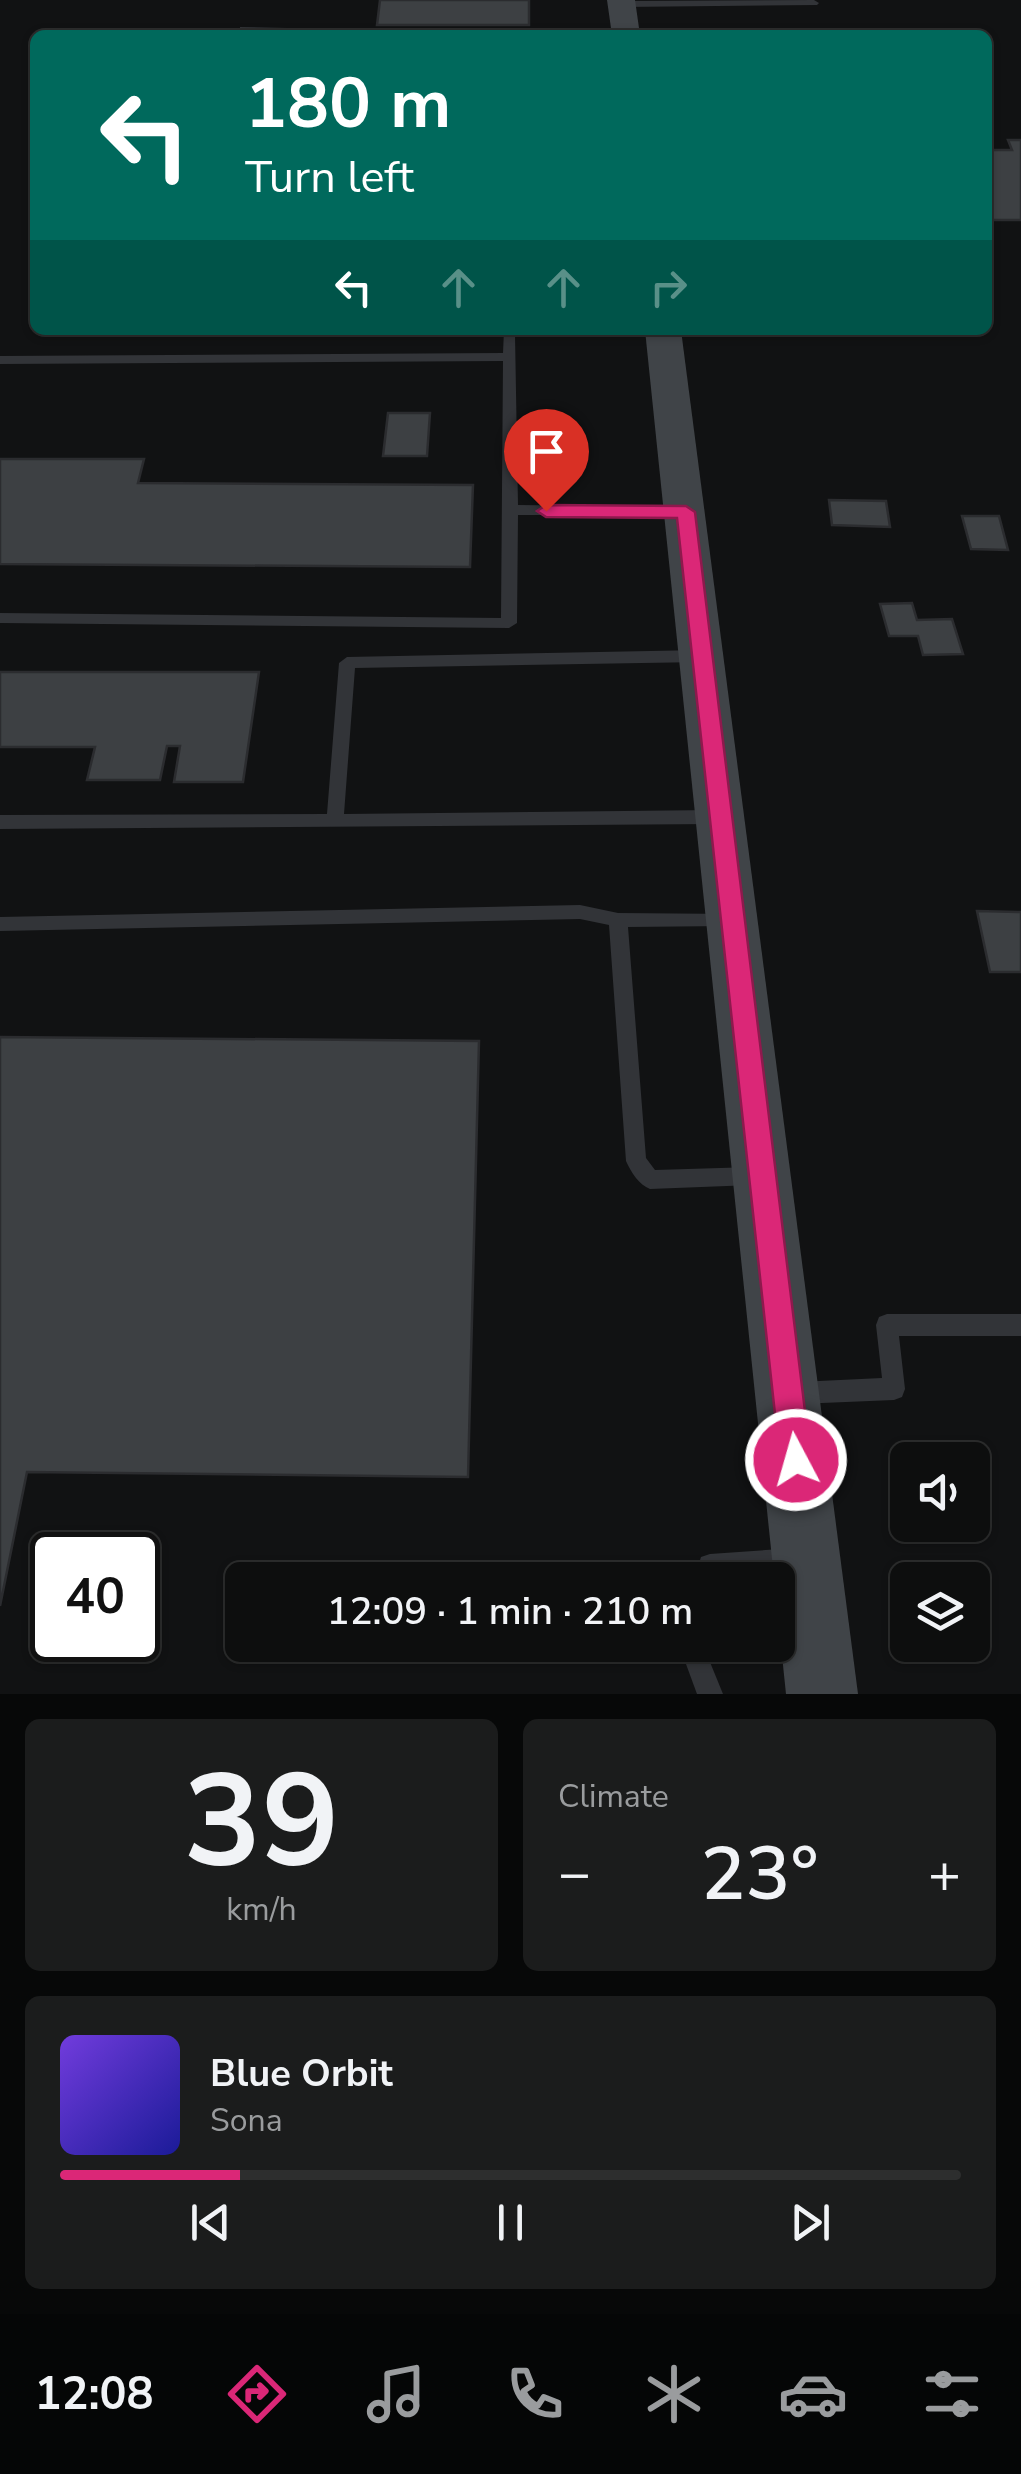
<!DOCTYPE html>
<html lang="en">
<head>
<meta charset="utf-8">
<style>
  :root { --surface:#0d0e0e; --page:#1b1c1c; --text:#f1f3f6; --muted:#9a9c9e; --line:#2d2e2e; --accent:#db2777 }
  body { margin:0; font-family:"Nunito Sans",sans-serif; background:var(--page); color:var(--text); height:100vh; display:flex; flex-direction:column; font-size:38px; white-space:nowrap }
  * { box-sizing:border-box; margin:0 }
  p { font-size:32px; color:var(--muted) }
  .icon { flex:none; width:55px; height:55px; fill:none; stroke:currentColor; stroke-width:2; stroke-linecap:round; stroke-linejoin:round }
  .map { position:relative; height:1694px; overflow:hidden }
  .sheet { display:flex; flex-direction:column; gap:25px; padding:25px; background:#070808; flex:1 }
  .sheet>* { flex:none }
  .top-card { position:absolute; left:30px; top:30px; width:962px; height:305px; border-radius:15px; box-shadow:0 2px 8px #0004,0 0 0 2px var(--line); background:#00695c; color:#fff; overflow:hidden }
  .controls { position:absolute; left:890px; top:1442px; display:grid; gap:20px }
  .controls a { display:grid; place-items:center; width:100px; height:100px; border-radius:15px; background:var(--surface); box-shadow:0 2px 8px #0004,0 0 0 2px var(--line); font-size:50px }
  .speed { position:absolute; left:30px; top:1532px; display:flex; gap:20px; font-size:50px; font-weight:700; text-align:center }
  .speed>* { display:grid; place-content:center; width:130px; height:130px; border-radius:50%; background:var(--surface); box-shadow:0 2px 8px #0004,0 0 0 2px var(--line); line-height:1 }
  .speed .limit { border:5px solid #111; border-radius:15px; background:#fff; color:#111 }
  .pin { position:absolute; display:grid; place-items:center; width:85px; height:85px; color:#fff; margin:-102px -42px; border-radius:50% 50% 50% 0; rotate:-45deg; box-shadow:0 0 10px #0007 }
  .pin .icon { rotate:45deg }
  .me { position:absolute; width:110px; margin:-55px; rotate:354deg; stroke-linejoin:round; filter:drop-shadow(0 0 8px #0008) }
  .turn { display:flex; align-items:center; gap:35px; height:210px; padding:0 50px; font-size:45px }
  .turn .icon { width:130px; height:130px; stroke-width:2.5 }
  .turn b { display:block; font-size:70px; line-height:85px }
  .lanes { display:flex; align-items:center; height:95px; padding:0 50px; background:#0003; justify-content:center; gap:50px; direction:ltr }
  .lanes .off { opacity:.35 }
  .big { font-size:75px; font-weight:600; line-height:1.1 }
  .sheet .widget { flex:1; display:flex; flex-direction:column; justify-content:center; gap:15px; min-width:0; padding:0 35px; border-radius:15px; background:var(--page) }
  .sheet .dial { align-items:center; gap:0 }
  .dial b { font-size:130px; line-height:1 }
  .song { display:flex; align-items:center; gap:30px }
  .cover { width:120px; height:120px; border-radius:15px; background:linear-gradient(135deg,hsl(260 70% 55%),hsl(240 70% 35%)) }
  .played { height:10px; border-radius:5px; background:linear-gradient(90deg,var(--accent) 20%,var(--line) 20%) }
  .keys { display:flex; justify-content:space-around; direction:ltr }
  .heat { display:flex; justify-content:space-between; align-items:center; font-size:55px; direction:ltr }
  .sheet .tiles { flex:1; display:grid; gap:25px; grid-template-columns:1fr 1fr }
  .widget:last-child { grid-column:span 2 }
  .trip { position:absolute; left:225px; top:1562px; width:570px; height:100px; border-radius:15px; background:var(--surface); box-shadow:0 2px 8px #0004,0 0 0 2px var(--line); font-weight:600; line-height:100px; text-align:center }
  .tabs { display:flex; height:160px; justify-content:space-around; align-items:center; background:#050606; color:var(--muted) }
  .tabs .icon { width:70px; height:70px }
  .tabs .active { color:var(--accent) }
  .tabs b { font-size:45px; color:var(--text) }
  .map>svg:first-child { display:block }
  .building { fill:#3d4043; stroke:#2b2c2f; stroke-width:2.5 }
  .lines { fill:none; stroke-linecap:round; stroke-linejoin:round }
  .lane { fill:#323438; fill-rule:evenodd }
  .secondary { fill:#404448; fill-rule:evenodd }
  .route { fill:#db2777; stroke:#8e194d; stroke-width:2.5 }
</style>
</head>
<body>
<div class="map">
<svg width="1021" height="1694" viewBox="0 0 1021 1694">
  <rect width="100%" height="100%" fill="#111213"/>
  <g class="building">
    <polygon points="380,0 529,0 529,25 377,25"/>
    <polygon points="1008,140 1021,140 1021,220 988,220 988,150 1012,150"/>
    <polygon points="388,413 430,413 427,456 383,456"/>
    <polygon points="0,459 144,459 138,483 473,485 470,567 0,564"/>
    <polygon points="829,500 886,501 890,527 832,525"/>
    <polygon points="962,516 999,516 1008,550 971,549"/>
    <polygon points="912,603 917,620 952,619 963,654 923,655 918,636 889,636 880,604"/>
    <polygon points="0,672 259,672 243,782 174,782 180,746 167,746 160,780 87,780 95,747 0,747"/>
    <polygon points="977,911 1021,912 1021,972 990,972"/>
    <polygon points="0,1037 479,1041 468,1477 27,1472 0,1606"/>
  </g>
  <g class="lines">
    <g class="lane">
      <polygon points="814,0 819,3 817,5 622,7 617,4 622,1"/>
      <polygon points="240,27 465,32 470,35 244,32 240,31"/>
      <polygon points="629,27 630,29 625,32 526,35 531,32"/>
      <polygon points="504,330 549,330 543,334 515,335 518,505 685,507 692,512 690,515 518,515 517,623 509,628 0,623 0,613 501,618 503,361 0,364 0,356 503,353"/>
      <polygon points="702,650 710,656 702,662 355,668 344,814 715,810 724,817 715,824 0,829 0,815 327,814 339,663 347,657"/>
      <path d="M 580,905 L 618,913 L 734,914 L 737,919 L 734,924 L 728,926 L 628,927 L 646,1158 L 655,1170 L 753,1167 L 760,1169 L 763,1176 L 760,1183 L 753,1185 L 650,1189 C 639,1185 631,1172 626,1161 L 609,925 L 580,919 L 0,931 L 0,917 Z"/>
      <polygon points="887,1314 1021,1314 1021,1336 899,1336 905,1389 902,1397 894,1400 798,1404 790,1401 787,1393 790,1385 798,1382 882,1378 876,1325 879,1317"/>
      <polygon points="795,1548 804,1551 807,1560 804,1569 795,1572 694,1580 701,1557 710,1554"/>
      <polygon points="679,1645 703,1645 723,1694 697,1694"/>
    </g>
    <g class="secondary">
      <polygon points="607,0 635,0 640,35 612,35"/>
      <polygon points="645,330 681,330 858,1694 786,1694"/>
    </g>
  </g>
  <polygon class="route" points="686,506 695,512 811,1460 806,1470 796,1475 785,1470 780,1460 677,518 546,517 537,511 546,505"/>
</svg>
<div class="controls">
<a><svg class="icon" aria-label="sound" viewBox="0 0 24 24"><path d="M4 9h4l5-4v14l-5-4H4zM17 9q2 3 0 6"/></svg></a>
<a><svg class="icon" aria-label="layers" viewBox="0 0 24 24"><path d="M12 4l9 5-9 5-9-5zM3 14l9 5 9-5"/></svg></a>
</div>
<div class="speed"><div class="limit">40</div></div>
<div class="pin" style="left:546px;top:511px;background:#d93025"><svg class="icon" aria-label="arrive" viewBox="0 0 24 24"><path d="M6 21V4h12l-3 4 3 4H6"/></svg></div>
<svg class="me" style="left:796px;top:1460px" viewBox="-20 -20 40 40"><circle r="17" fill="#db2777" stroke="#fff" stroke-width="3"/><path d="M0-11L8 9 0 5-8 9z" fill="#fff"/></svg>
<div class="trip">12:09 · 1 min · 210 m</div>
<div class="top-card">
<div class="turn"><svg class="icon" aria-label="left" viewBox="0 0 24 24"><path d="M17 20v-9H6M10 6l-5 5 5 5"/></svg><div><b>180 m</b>Turn left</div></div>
<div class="lanes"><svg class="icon" aria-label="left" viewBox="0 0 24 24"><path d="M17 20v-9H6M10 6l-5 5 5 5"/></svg><svg class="icon off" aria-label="ahead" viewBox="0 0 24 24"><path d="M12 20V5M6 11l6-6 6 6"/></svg><svg class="icon off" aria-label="ahead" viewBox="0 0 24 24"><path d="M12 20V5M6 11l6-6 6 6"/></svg><svg class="icon off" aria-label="right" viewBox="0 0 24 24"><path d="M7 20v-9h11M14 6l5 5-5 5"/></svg></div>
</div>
</div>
<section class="sheet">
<div class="tiles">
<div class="widget dial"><b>39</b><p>km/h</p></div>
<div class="widget"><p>Climate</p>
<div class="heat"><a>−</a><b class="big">23°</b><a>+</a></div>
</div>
<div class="widget">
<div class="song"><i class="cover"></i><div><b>Blue Orbit</b><p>Sona</p></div></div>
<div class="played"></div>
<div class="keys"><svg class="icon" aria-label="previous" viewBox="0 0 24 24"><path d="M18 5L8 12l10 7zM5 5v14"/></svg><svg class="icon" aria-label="pause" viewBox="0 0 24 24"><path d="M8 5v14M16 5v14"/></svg><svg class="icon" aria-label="next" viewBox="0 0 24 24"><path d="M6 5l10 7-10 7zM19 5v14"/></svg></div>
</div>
</div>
</section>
<nav class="tabs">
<b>12:08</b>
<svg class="icon active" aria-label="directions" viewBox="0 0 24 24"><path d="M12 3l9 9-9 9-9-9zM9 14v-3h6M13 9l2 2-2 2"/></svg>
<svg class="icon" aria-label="music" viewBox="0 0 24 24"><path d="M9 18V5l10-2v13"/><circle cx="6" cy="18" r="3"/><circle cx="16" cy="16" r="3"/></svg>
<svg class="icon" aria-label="phone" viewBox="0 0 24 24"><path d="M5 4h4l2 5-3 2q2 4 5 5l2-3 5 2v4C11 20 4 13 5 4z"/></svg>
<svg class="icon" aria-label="climate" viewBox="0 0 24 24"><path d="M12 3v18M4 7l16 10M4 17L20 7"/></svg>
<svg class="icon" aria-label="car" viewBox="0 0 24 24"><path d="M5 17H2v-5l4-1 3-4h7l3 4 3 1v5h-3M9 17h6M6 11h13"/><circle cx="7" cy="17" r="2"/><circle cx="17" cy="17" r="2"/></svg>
<svg class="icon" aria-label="filters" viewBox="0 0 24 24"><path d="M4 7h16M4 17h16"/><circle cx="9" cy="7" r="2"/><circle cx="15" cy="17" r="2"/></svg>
</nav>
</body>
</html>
